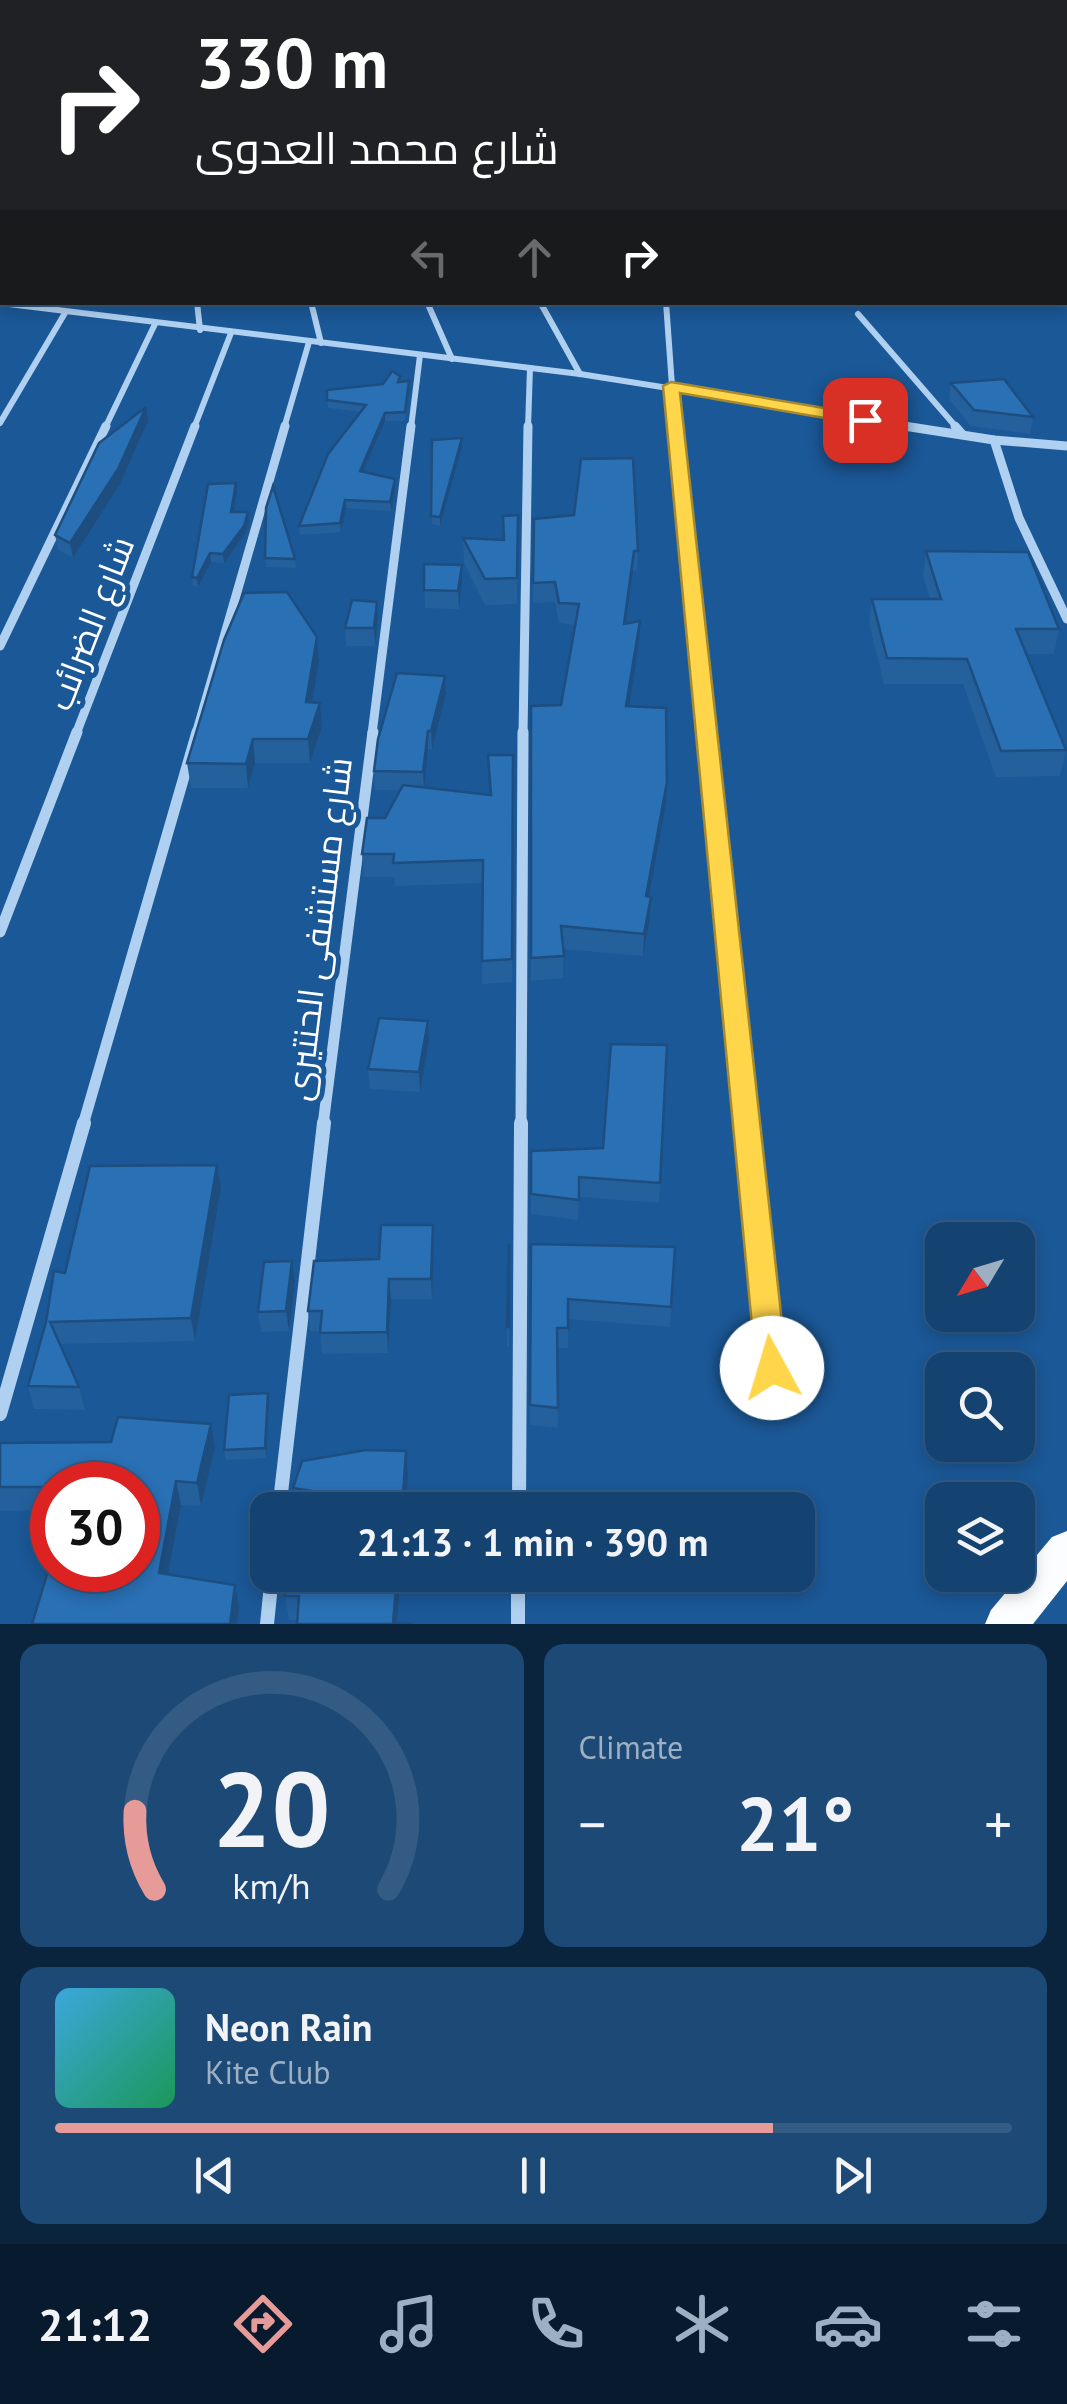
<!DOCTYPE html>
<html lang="en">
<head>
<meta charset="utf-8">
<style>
  :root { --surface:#144271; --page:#1d4976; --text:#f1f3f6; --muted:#9db0c3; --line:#335b84; --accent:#e69b98 }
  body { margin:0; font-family:"PT Sans",Cairo,sans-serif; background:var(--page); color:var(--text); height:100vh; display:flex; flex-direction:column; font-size:38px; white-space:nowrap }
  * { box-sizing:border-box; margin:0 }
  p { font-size:32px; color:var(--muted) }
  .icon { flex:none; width:55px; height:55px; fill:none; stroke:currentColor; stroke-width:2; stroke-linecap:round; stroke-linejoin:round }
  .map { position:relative; height:1624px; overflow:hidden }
  .drawer { display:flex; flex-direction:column; gap:20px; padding:20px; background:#0b243e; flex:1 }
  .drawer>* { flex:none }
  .banner { position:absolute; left:0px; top:0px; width:1068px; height:305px; box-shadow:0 5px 15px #0003,0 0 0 2px var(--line); background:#202124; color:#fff; overflow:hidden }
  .needle { width:65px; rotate:232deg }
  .fabs { position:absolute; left:925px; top:1222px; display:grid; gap:20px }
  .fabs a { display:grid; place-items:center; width:110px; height:110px; border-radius:20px; background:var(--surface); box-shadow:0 5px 15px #0003,0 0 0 2px var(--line); font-size:50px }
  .speed { position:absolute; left:30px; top:1462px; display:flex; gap:20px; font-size:50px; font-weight:700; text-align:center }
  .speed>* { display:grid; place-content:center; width:130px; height:130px; border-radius:50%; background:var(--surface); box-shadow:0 5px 15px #0003,0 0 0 2px var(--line); line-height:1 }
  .speed .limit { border:15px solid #d22; background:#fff; color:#111 }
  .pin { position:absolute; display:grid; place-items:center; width:85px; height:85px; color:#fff; margin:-42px; border-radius:20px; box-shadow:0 5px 15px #0006 }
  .me { position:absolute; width:110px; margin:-55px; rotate:354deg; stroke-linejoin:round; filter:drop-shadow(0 0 8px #0008) }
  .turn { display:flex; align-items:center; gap:35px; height:210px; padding:0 30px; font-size:45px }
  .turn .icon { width:130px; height:130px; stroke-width:2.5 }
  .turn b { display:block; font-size:70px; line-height:85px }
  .lanes { display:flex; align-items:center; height:95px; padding:0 30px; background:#0003; justify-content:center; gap:50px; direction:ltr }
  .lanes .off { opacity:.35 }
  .big { font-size:75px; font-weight:800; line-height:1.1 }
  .drawer .widget { flex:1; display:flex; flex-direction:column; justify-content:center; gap:15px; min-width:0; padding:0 35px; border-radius:20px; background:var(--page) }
  .drawer .dial { align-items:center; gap:0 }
  .dial svg { height:260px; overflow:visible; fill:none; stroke:var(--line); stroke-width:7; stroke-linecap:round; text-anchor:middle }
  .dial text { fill:var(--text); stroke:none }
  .song { display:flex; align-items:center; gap:30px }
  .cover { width:120px; height:120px; border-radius:15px; background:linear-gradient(135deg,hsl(200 70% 55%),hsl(150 70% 35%)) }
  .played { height:10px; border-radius:5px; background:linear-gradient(90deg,var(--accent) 75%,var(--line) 75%) }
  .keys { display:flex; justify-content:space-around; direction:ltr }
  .heat { display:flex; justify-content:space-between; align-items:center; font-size:55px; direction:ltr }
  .drawer .tiles { flex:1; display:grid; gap:20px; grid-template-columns:1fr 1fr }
  .widget:last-child { grid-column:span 2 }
  .trip { position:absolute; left:250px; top:1492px; width:565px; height:100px; border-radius:20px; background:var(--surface); box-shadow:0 5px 15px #0003,0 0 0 2px var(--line); font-weight:800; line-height:100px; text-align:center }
  .menu { display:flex; height:160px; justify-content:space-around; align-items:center; background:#081a2d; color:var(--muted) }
  .menu .icon { width:70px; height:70px }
  .menu .active { color:var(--accent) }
  .menu b { font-size:45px; color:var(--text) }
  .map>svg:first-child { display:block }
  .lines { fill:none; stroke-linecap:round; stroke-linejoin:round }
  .minor-far3 { stroke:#afd0f0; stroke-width:6 }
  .minor-far2 { stroke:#afd0f0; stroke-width:9 }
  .minor-far1 { stroke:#afd0f0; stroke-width:11 }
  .minor { stroke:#afd0f0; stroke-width:14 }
  .secondary { fill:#ddecfb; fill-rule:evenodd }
  .trunk { fill:#fcfdff; fill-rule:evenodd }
  .wall { fill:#24609c }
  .shaded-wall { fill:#1d4e7f }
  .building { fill:#2a70b5; stroke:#1d4e7f; stroke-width:2.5 }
  .route { fill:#ffd54a; stroke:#a68a30; stroke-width:2.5 }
  .labels { text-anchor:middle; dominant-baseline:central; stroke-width:10; stroke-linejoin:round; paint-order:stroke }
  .street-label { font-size:35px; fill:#fff; stroke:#1b5897 }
</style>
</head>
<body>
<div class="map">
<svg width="1067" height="1624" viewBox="0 0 1067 1624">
  <rect width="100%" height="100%" fill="#1b5897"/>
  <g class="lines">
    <g class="minor-far3">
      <polyline points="197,302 200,330"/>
      <polyline points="311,302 321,343"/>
      <polyline points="427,302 452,359"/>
      <polyline points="540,302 580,374"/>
      <polyline points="666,302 675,428"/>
      <polyline points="0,303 580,374 919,428"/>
      <polyline points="858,314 957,428"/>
      <polyline points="0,423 65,313"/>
      <polyline points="105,428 155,324"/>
      <polyline points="194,428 231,333"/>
      <polyline points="284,428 309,342"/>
      <polyline points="411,428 420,355"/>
      <polyline points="528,428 530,368"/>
    </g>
    <g class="minor-far2">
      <polyline points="675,426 706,734"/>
      <polyline points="904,426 994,440 1067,446"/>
      <polyline points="955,426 962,434"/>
      <polyline points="994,440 1019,518 1067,619"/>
      <polyline points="0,646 106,426"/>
      <polyline points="76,734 195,426"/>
      <polyline points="196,734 285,426"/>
      <polyline points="372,734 411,426"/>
      <polyline points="523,734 528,426"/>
    </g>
    <g class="minor-far1">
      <polyline points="706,732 746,1125"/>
      <polyline points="0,932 77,732"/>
      <polyline points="83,1125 197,732"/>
      <polyline points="323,1125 373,732"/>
      <polyline points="521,1125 523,732"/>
    </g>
    <g class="minor">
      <polyline points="746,1123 771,1368"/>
      <polyline points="0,1414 84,1123"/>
      <polyline points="279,1510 324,1123"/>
      <polyline points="519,1510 521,1123"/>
      <polyline points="518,1575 518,1624"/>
      <polyline points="267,1624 272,1575"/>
    </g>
    <rect class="secondary" x="0" y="145" width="2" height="6"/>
    <g class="trunk">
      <polygon points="669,0 682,0 683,2 670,2"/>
      <polygon points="698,0 712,0 713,2 699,2"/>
      <polygon points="1065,207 1067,208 1067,218 1065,217"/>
      <rect x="1065" y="236" width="2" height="11"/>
      <polygon points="1067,1531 1067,1581 1033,1624 985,1624 991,1610 1052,1537"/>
    </g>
  </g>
  <g class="wall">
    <polygon points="400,376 400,382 409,381 405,421 385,421 363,472 395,488 391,511 346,508 341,532 300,535 299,526 361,412 328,408 327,390 383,384"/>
    <polygon points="951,383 1033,417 1030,434 971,426 949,399"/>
    <polygon points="148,421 120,484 73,558 58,550 55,535"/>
    <polygon points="462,438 462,447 440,526 432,524 432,440"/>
    <polygon points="236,483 237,492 233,512 248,512 249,521 245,534 224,563 211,562 198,587 193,586 192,577"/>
    <polygon points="518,515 517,604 485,605 464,563 463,538 503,540"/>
    <polygon points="534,519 638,551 637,571 633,571 626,623 639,642 629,706 667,782 666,804 649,896 651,897 650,919 643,956 563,949 563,978 531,981 531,706 561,705 575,625 559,623 555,602 533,603"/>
    <polygon points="926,551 1059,629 1054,654 1026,654 1066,750 1060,776 996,777 963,684 884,684 869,623 872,599 930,599 923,576"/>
    <polygon points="265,558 295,559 296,568 266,567"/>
    <polygon points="424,564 462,582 459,609 425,608"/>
    <polygon points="378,619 375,646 346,646 345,628"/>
    <polygon points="317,637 319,660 312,703 320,703 322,727 310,763 255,763 248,788 191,788 187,763"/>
    <polygon points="446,694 432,749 428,749 424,787 490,794 488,755 513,755 512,982 482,984 483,883 395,886 394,877 364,877 362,854 400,790 375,790 374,771"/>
    <polygon points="429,1041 420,1092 370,1089 368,1069"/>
    <polygon points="667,1045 659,1203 579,1197 578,1220 531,1214 531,1151 603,1148"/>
    <polygon points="217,1165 221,1188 195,1341 60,1344 79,1387 85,1410 34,1409 28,1386 65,1273"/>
    <polygon points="433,1225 434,1245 432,1299 391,1299 388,1353 322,1354 320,1331 310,1331 308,1311 379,1259"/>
    <polygon points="509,1244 509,1347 507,1347 507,1327"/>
    <polygon points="531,1244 675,1247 670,1327 568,1319 568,1348 557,1348 558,1428 530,1425"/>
    <polygon points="292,1261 295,1281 289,1331 261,1332 258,1312"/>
    <polygon points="269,1404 266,1458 226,1460 224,1450"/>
    <polygon points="111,1442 215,1448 201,1506 181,1505 168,1575 239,1608 32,1624 138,1485 52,1485 52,1510 0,1511 0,1443"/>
    <polygon points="408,1476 406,1510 296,1510 293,1488"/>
    <polygon points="288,1575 401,1575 397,1623 289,1620 285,1596"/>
  </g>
  <g class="shaded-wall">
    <polygon points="146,407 148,421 120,484 73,558 70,543"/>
    <polygon points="385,413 385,421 360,479 360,471"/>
    <polygon points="462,438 462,447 440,526 440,517"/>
    <polygon points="395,479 395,488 391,511 390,502"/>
    <polygon points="236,483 237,492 232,521 231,512"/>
    <polygon points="345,500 346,508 341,532 340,523"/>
    <polygon points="248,512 249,521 245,534 224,563 223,554"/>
    <polygon points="634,551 633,571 623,645 624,624"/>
    <polygon points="210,553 211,562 198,587 197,578"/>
    <polygon points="462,565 462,582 459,609 458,591"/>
    <polygon points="377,602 378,619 375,646 374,628"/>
    <polygon points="640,621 639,642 626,727 626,706"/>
    <polygon points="317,637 319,660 308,726 306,702"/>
    <polygon points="445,676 446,694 432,749 431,731"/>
    <polygon points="320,703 322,727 310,763 308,739"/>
    <polygon points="428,731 428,749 424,791 423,772"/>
    <polygon points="253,739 255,763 248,788 246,764"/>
    <polygon points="667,782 666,804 645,918 646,896"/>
    <polygon points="651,897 650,919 643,956 644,934"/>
    <polygon points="428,1021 429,1041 420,1092 419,1072"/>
    <polygon points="217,1165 221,1188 195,1341 191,1318"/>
    <polygon points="433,1225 434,1245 432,1299 431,1279"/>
    <polygon points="292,1261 295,1281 289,1331 286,1311"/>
    <polygon points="389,1279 391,1299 388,1353 387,1332"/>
    <polygon points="268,1393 269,1404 266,1458 265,1448"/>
    <polygon points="211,1424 215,1448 201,1506 197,1483"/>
    <polygon points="406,1451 408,1476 406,1510 402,1510"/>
    <polygon points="176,1481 181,1505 164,1596 159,1573"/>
    <polygon points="397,1575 401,1575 397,1624 393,1624"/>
    <polygon points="235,1585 239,1608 237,1624 230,1624"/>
  </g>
  <g class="building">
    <polygon points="392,371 400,376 398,382 409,381 405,412 385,413 360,471 395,479 390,502 345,500 340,523 299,526 328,454 366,405 327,400 327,390 383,384"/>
    <polygon points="1004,379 1033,417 974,410 951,383"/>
    <polygon points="146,407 118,469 70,543 55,535 99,443"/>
    <polygon points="462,438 440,517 431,516 432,440"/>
    <polygon points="633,458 638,551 634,551 624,624 640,621 626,706 666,708 667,782 646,896 651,897 644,934 561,926 564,956 531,958 531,706 561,705 579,604 559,603 555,582 533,583 534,519 574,515 581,459"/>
    <polygon points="236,483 231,512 248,512 244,526 223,554 210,553 197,578 192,577 208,484"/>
    <polygon points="273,486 295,559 265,558 266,508"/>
    <polygon points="518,515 517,578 485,579 463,538 504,540 503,516"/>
    <polygon points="926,551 1028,552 1059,629 1016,629 1066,750 1001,751 967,659 887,658 872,599 941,599"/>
    <polygon points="424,564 462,565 458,591 424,590"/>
    <polygon points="287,592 317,637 306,702 320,703 308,739 253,739 246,764 187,763 224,640 244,593"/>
    <polygon points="352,600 377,602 374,628 345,628"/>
    <polygon points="397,673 445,676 431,731 428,731 423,772 374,771 378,739"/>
    <polygon points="488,755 513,755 512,959 482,961 483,860 393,863 394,854 362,854 367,818 385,818 403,785 491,795"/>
    <polygon points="379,1018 428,1021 419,1072 368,1069"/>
    <polygon points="611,1044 667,1045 660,1183 579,1177 579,1200 531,1194 531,1151 603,1148"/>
    <polygon points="217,1165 191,1318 50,1322 79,1387 28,1386 46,1322 54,1271 65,1273 90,1166"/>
    <polygon points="381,1225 433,1225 431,1279 389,1279 387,1332 320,1333 322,1311 308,1311 314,1261 379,1259"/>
    <polygon points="509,1244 509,1327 507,1327"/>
    <polygon points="531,1244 675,1247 671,1307 568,1299 568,1328 557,1328 558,1408 530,1405"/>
    <polygon points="292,1261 286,1311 258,1312 264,1262"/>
    <polygon points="268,1393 265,1448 224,1450 229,1395"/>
    <polygon points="118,1417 211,1424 197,1483 176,1481 159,1573 235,1585 230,1624 32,1624 52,1558 52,1570 138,1570 138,1485 52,1485 52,1487 0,1487 0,1443 111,1442"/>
    <polygon points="366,1450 406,1451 402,1510 320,1510 325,1493 293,1488 302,1461"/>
    <polygon points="288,1575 397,1575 393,1623 412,1624 297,1624 299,1596 285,1596"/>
  </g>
  <polygon class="route" points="671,382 865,415 873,420 865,425 680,393 787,1368 783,1377 772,1381 760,1377 756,1368 663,386"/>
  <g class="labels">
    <g class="street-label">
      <text transform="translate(90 623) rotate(-69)">شارع الضرائب</text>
      <text transform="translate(318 929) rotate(-83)">شارع مستشفى الحنتيرى</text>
    </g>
  </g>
</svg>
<div class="fabs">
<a><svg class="needle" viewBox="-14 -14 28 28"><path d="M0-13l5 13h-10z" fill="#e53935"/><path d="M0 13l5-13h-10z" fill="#9db0c3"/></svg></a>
<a><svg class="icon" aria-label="search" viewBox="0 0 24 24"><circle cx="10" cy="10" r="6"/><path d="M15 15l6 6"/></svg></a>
<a><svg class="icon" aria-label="layers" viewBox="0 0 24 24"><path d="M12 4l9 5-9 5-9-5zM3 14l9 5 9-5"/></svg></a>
</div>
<div class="speed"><div class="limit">30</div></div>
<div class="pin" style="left:865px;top:420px;background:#d93025"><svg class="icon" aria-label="arrive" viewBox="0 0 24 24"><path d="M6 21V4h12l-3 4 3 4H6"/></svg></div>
<svg class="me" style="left:772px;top:1368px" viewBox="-20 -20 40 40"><circle r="19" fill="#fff"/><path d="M0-13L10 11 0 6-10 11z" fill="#ffd54a"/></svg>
<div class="trip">21:13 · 1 min · 390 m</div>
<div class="banner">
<div class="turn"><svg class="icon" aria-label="right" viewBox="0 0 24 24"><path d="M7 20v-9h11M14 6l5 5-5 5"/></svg><div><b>330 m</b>شارع محمد العدوى</div></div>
<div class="lanes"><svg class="icon off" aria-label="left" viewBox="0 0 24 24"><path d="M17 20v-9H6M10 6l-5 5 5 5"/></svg><svg class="icon off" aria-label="ahead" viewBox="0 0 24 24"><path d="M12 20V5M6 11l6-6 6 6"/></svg><svg class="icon" aria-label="right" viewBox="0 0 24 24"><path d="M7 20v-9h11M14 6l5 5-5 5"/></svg></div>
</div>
</div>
<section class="drawer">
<div class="tiles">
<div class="widget dial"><svg viewBox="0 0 100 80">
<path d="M14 69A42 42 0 1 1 86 69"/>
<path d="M14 69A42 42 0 0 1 8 45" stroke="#e69b98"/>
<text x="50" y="56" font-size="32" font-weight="700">20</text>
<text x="50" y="72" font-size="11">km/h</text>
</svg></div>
<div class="widget"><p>Climate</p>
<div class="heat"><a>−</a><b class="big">21°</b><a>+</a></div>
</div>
<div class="widget">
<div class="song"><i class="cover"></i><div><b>Neon Rain</b><p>Kite Club</p></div></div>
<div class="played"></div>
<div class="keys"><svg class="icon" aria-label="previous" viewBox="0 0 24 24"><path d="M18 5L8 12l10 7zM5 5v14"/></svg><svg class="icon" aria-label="pause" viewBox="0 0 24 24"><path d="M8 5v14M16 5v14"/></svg><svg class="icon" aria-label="next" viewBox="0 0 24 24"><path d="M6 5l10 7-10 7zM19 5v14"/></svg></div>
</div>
</div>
</section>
<nav class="menu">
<b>21:12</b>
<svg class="icon active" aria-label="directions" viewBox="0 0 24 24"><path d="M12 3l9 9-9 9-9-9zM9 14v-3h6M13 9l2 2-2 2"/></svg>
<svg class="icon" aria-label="music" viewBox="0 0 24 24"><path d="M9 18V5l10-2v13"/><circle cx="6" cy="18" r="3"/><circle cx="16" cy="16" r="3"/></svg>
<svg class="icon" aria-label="phone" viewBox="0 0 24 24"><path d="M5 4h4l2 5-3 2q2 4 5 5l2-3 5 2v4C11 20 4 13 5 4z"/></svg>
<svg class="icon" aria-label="climate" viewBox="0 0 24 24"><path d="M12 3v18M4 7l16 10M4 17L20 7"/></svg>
<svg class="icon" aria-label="car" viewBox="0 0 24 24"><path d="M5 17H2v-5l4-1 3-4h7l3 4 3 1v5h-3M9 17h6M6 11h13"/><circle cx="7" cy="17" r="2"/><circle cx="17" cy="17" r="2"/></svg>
<svg class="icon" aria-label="filters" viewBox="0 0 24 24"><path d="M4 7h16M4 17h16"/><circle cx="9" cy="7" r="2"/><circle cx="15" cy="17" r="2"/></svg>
</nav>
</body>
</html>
